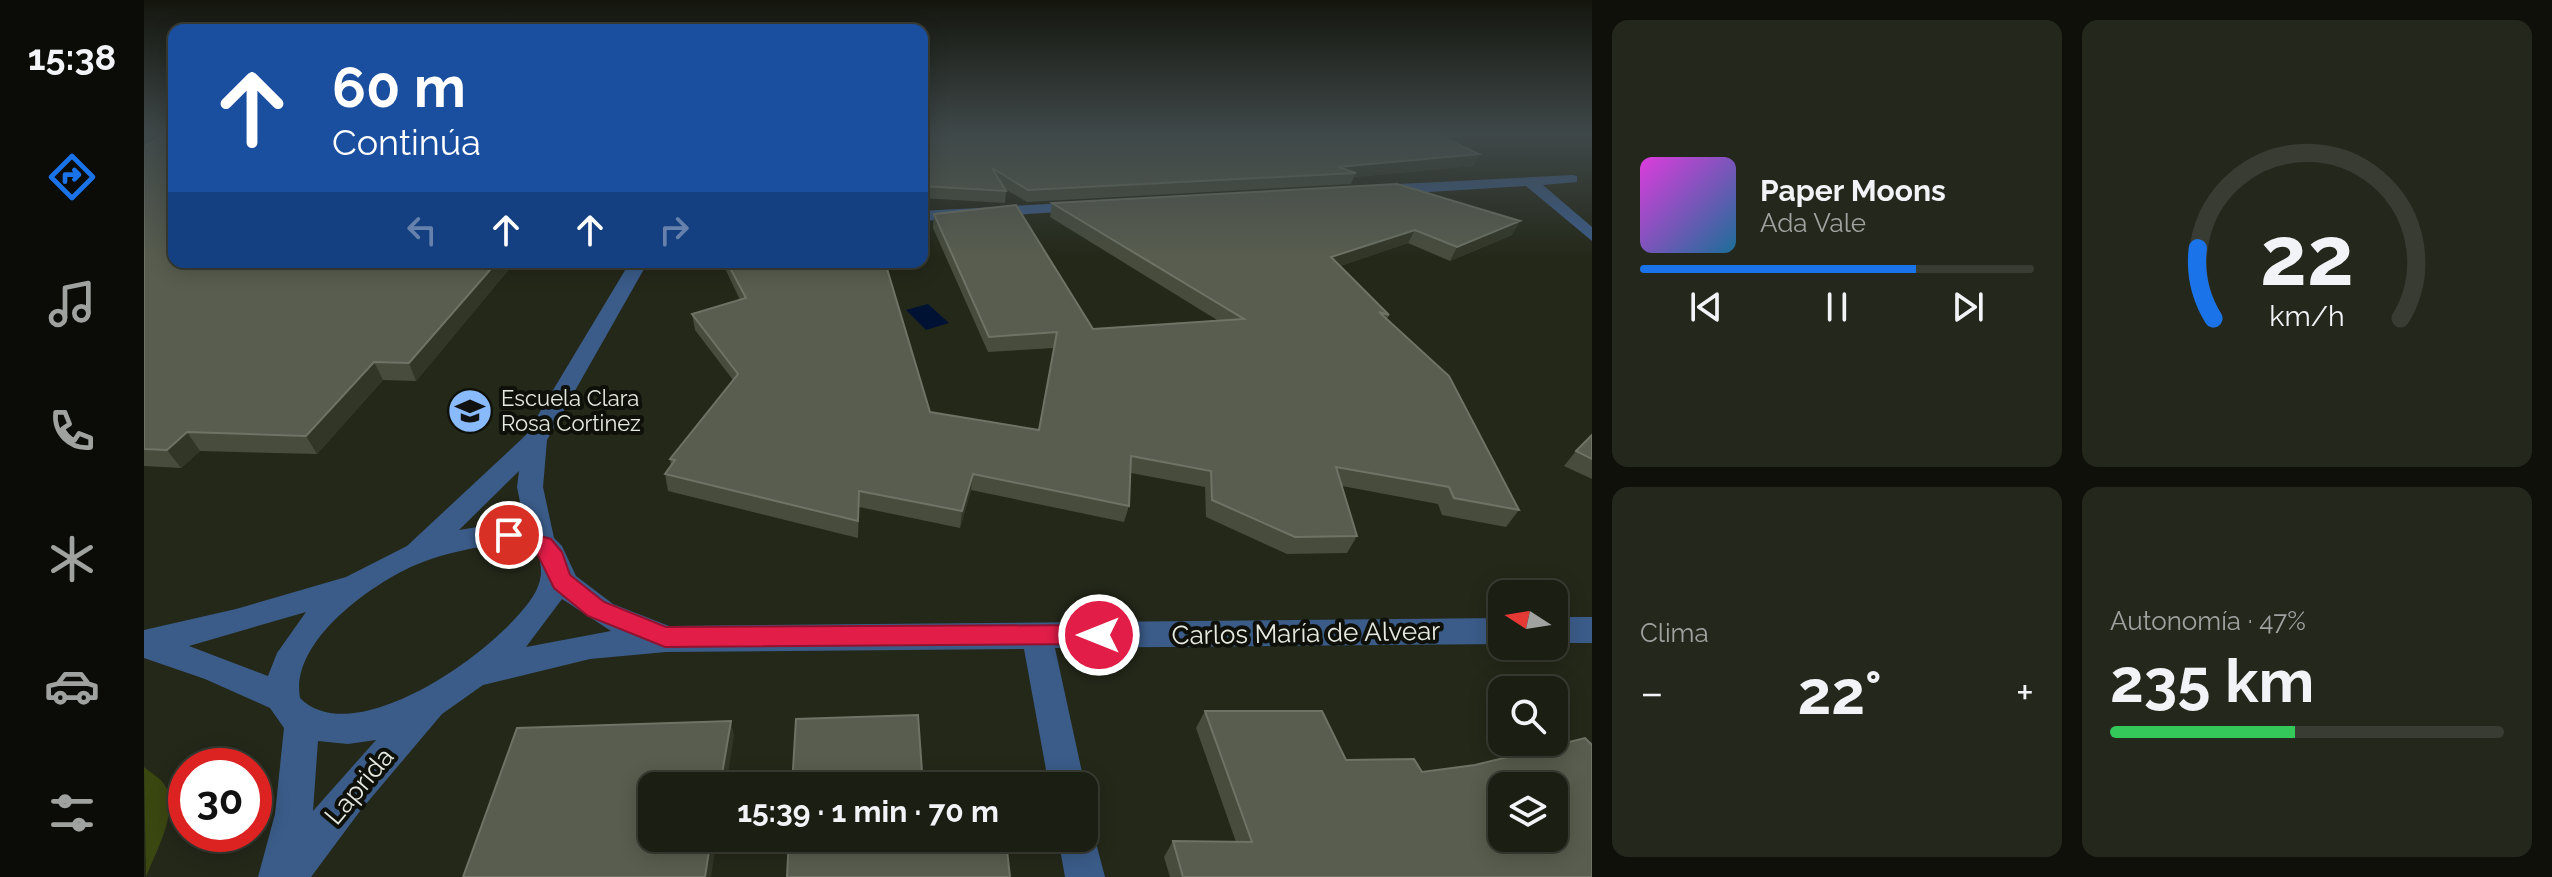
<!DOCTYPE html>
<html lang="es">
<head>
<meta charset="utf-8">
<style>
  :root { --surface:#1b1e13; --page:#24271c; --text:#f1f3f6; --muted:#a0a2a0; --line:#393c33; --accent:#1a73e8 }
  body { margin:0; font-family:Raleway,sans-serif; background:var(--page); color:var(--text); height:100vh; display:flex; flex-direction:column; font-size:30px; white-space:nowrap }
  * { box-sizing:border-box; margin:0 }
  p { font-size:26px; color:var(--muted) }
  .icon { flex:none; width:44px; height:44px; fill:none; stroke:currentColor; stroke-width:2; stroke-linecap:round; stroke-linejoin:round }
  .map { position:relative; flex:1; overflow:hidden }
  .sheet { display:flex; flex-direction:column; gap:20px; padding:20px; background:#0f100a; width:960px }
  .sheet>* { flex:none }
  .top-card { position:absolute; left:24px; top:24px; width:760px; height:244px; border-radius:16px; box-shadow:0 4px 20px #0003,0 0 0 2px var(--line); background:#1a4fa0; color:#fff; overflow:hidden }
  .needle { width:52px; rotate:282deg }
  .controls { position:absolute; left:1344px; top:580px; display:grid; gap:16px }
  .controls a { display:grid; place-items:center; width:80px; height:80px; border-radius:16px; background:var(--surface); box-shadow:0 4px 20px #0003,0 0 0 2px var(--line); font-size:40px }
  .speed { position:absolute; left:24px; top:748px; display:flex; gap:16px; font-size:40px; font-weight:700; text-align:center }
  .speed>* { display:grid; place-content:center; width:104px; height:104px; border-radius:50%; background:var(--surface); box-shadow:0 4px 20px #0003,0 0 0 2px var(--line); line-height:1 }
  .speed .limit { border:12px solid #d22; background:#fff; color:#111 }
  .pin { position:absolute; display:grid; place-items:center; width:68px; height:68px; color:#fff; margin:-34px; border:4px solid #fff; border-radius:50%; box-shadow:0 2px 8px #0007 }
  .me { position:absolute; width:88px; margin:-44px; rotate:270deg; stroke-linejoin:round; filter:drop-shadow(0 0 6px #0008) }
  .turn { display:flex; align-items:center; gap:28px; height:168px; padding:0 32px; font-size:36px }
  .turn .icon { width:104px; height:104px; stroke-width:2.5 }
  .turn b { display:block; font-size:56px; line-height:68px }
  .lanes { display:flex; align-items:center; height:76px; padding:0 32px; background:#0003; justify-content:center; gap:40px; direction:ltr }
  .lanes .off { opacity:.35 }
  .big { font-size:60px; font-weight:700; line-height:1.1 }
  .sheet .card { flex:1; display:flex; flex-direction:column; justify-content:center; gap:12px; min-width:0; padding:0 28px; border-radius:16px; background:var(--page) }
  .sheet .dial { align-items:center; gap:0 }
  .dial svg { height:208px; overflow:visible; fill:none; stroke:var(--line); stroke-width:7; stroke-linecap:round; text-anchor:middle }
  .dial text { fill:var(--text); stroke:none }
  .song { display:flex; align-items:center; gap:24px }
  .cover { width:96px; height:96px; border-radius:12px; background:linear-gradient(135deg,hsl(300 70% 55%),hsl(200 70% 35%)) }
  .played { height:8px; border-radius:4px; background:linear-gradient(90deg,var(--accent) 70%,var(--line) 70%) }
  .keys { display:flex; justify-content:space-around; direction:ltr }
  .heat { display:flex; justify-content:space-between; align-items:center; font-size:44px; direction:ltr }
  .charge { height:12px; border-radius:6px; background:linear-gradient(90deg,#34c759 47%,var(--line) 0) }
  .sheet .tiles { flex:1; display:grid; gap:20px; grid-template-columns:repeat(2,1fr) }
  .trip { position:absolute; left:494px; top:772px; width:460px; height:80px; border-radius:16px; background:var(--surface); box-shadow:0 4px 20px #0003,0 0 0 2px var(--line); font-weight:700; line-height:80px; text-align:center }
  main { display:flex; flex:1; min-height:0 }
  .tab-bar { display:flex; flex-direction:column; width:144px; justify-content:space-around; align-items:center; background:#0b0c08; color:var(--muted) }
  .tab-bar .icon { width:56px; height:56px }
  .tab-bar .selected { color:var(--accent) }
  .tab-bar b { font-size:36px; color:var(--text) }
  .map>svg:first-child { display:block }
  .green { fill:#3b4711 }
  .water { fill:#001234 }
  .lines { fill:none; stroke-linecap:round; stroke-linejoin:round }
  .street { fill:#3b5c89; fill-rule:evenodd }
  .wall { fill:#474c3d }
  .shaded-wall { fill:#323627 }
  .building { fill:#585d4f; stroke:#6e7365; stroke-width:2; fill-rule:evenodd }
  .route { fill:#e11d48; stroke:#92132f; stroke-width:2 }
  .labels { text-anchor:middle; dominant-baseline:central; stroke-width:8; stroke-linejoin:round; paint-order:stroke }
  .poi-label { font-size:22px; fill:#e6e9df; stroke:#0e1009; text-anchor:start }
  .near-street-label { font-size:26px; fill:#e6e9df; stroke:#0e1009 }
</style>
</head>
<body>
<main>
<nav class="tab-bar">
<b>15:38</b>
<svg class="icon selected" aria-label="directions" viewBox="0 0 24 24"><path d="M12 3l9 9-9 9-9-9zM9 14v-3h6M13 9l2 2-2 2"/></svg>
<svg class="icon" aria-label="music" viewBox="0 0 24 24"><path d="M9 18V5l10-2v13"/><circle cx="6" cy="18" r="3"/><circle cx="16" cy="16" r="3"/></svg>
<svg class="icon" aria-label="phone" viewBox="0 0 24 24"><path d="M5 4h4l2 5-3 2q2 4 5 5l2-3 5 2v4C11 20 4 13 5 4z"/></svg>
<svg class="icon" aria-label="climate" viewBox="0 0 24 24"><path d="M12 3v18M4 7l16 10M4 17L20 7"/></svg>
<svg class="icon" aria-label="car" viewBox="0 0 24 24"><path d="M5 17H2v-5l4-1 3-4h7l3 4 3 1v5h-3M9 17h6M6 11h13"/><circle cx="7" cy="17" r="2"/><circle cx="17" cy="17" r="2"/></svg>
<svg class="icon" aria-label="filters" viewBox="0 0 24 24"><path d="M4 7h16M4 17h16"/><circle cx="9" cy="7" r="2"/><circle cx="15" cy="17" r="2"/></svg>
</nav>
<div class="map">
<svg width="1448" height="877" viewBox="0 0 1448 877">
  <rect width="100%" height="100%" fill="#242819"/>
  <path class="green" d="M 0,767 C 6,772 16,778 20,784 C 37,809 11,853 2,877 Z"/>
  <polygon class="water" points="784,304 805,323 782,330 762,310"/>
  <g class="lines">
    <g class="street">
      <polygon points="1428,175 1433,176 1433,182 1399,185 1448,227 1448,241 1382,186 1236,195 1228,190 1236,185"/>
      <polygon points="939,202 945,204 945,210 778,221 778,211"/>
      <path d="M 486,262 L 504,262 L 403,440 L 399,487 L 410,538 L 418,546 L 432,576 L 469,604 L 525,626 L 1358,618 L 1358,644 L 911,648 L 941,786 L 940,789 L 940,786 L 905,786 L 880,649 L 522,652 L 446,659 L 339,685 L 298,714 L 216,811 L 167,877 L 114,877 L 131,814 L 140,728 L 126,708 L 61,679 L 0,658 L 0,630 L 92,609 L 202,577 L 263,546 L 382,435 ZM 375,471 L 373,487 L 381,527 L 346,525 L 315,530 ZM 346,545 L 380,547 L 395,557 C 398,570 398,579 392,591 C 364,644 212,755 156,698 C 146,642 225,586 269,566 C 294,555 319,550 346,545 ZM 418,599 L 467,631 L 382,647 ZM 162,612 L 133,653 L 124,676 L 45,646 ZM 232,740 L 169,811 L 174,741 L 204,744 Z"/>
      <rect x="1410" y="617" width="38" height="26"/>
      <polygon points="940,822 947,824 961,877 921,877 914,838 940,838"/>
    </g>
  </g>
  <g class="wall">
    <polygon points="0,135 30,262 371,262 272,381 239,380 173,454 56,451 37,468 0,466"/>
    <polygon points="778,135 1335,154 1329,166 1210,177 1207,184 883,202 861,189 862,191 861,203 778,198"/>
    <polygon points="908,203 1368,235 1306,261 1264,243 1196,266 1245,315 1243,319 1375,510 1362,527 1298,515 1294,504 1198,486 1213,536 1203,553 1143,554 1062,517 1061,487 987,473 985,506 980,522 827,490 816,528 715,507 714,538 524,491 521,474 527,465 526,459 589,380 551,330 548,314 596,300 578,262 741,262 786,412 895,430 910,348 844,352 789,228 790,214 949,329 1073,320 906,217"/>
    <polygon points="1448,435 1448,479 1420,466 1432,451"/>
    <polygon points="1061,711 1202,760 1278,772 1331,765 1448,877 1026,877 1020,857 1029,841 1092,842 1052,728"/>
  </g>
  <g class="shaded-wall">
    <polygon points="0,135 26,135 0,148"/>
    <polygon points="1335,154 1329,166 1210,177 1212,173 1194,167"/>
    <polygon points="1376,221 1368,235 1306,261 1313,247"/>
    <polygon points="1271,230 1264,243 1181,271 1187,257"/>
    <polygon points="353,262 371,262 272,381 265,363"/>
    <polygon points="230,362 239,380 173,454 162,436"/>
    <polygon points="43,432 56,451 37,468 23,450"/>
    <polygon points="829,474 827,490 816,528 818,511"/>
    <polygon points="587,721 590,736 582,786 576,786"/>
    <polygon points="567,838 573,838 567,877 561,877"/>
  </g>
  <g class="building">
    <polygon points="22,135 30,135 30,262 353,262 265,363 230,362 162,436 43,432 23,450 0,449 0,146"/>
    <polygon points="778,135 1294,135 1335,154 1194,167 1212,173 884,190 848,168 862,191 778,186"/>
    <polygon points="1253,184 1376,221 1313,247 1271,230 1187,257 1245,315 1235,312 1305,376 1375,510 1310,498 1305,487 1192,467 1213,536 1151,537 1068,500 1067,471 987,456 985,506 829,474 818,511 715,491 714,521 521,474 531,460 526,459 594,374 548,314 602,298 583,262 741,262 786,412 895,430 913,332 845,337 790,214 872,205 949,329 1100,319 908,203"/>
    <polygon points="1448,435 1448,459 1432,451"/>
    <path d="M 1061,711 L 1178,711 L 1202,760 L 1270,759 L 1278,772 L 1331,765 L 1441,738 L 1448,745 L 1448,877 L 1039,877 L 1029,841 L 1108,842 ZM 1358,786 L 1410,786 L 1410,838 L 1358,838 Z"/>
    <polygon points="774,715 779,786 648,786 652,719"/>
    <polygon points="587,721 576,786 508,786 508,838 567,838 561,877 319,877 373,728"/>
    <polygon points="645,838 782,838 783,843 862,841 866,877 643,877"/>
  </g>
  <linearGradient id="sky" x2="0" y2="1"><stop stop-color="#14160e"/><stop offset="0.52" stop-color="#3f4849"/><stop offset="1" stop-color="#3f4849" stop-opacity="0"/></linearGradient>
  <rect width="1448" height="258" fill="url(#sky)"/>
  <polygon class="route" points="365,527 407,539 418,552 426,575 460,602 522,627 955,625 963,628 967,635 963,642 955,644 521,647 444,616 410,588 392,551 358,540 355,535 358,530"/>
  <defs>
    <g id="school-disc" transform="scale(2.3)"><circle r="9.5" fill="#89bafc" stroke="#0e1009"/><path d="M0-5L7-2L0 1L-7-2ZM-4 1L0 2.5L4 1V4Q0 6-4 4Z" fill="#111"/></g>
  </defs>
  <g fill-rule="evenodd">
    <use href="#school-disc" x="326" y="411"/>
  </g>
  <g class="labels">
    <g class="poi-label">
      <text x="357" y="398">Escuela Clara<tspan x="357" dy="25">Rosa Cortinez</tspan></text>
    </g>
    <g class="near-street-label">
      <text transform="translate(1162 633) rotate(-1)">Carlos María de Alvear</text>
      <text transform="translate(215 786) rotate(-50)">Laprida</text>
    </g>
  </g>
</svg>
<div class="controls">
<a><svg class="needle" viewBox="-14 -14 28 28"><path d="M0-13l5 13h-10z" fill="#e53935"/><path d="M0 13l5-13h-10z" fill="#a0a2a0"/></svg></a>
<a><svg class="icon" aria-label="search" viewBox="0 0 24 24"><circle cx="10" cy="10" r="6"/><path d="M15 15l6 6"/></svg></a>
<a><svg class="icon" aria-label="layers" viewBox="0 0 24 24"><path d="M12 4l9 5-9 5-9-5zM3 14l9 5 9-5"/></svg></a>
</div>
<div class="speed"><div class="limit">30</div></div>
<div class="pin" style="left:365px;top:535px;background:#d93025"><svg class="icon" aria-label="arrive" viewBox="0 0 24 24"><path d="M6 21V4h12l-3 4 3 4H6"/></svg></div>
<svg class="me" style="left:955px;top:635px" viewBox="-20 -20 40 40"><circle r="17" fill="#e11d48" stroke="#fff" stroke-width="3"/><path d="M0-11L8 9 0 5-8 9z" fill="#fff"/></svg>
<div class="trip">15:39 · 1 min · 70 m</div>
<div class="top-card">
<div class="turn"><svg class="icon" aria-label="ahead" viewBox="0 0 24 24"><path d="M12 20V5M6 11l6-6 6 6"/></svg><div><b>60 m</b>Continúa</div></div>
<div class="lanes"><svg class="icon off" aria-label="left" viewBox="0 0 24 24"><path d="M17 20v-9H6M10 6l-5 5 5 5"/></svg><svg class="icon" aria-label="ahead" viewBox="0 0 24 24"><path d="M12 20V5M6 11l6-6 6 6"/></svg><svg class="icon" aria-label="ahead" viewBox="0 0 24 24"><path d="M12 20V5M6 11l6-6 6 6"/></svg><svg class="icon off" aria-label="right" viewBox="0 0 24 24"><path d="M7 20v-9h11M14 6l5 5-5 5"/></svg></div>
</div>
</div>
<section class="sheet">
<div class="tiles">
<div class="card">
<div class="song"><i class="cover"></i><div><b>Paper Moons</b><p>Ada Vale</p></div></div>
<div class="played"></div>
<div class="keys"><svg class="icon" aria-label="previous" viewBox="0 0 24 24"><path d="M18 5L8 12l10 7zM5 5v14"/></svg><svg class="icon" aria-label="pause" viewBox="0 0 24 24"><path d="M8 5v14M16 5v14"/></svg><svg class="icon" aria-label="next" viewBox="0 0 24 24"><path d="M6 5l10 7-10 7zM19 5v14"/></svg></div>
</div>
<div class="card dial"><svg viewBox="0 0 100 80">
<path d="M14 69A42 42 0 1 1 86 69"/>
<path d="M14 69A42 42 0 0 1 8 42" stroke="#1a73e8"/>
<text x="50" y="56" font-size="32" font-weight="700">22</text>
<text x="50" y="72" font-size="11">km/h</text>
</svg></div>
<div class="card"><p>Clima</p>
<div class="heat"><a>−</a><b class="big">22°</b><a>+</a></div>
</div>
<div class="card"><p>Autonomía · 47%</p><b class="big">235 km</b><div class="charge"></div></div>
</div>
</section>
</main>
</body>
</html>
